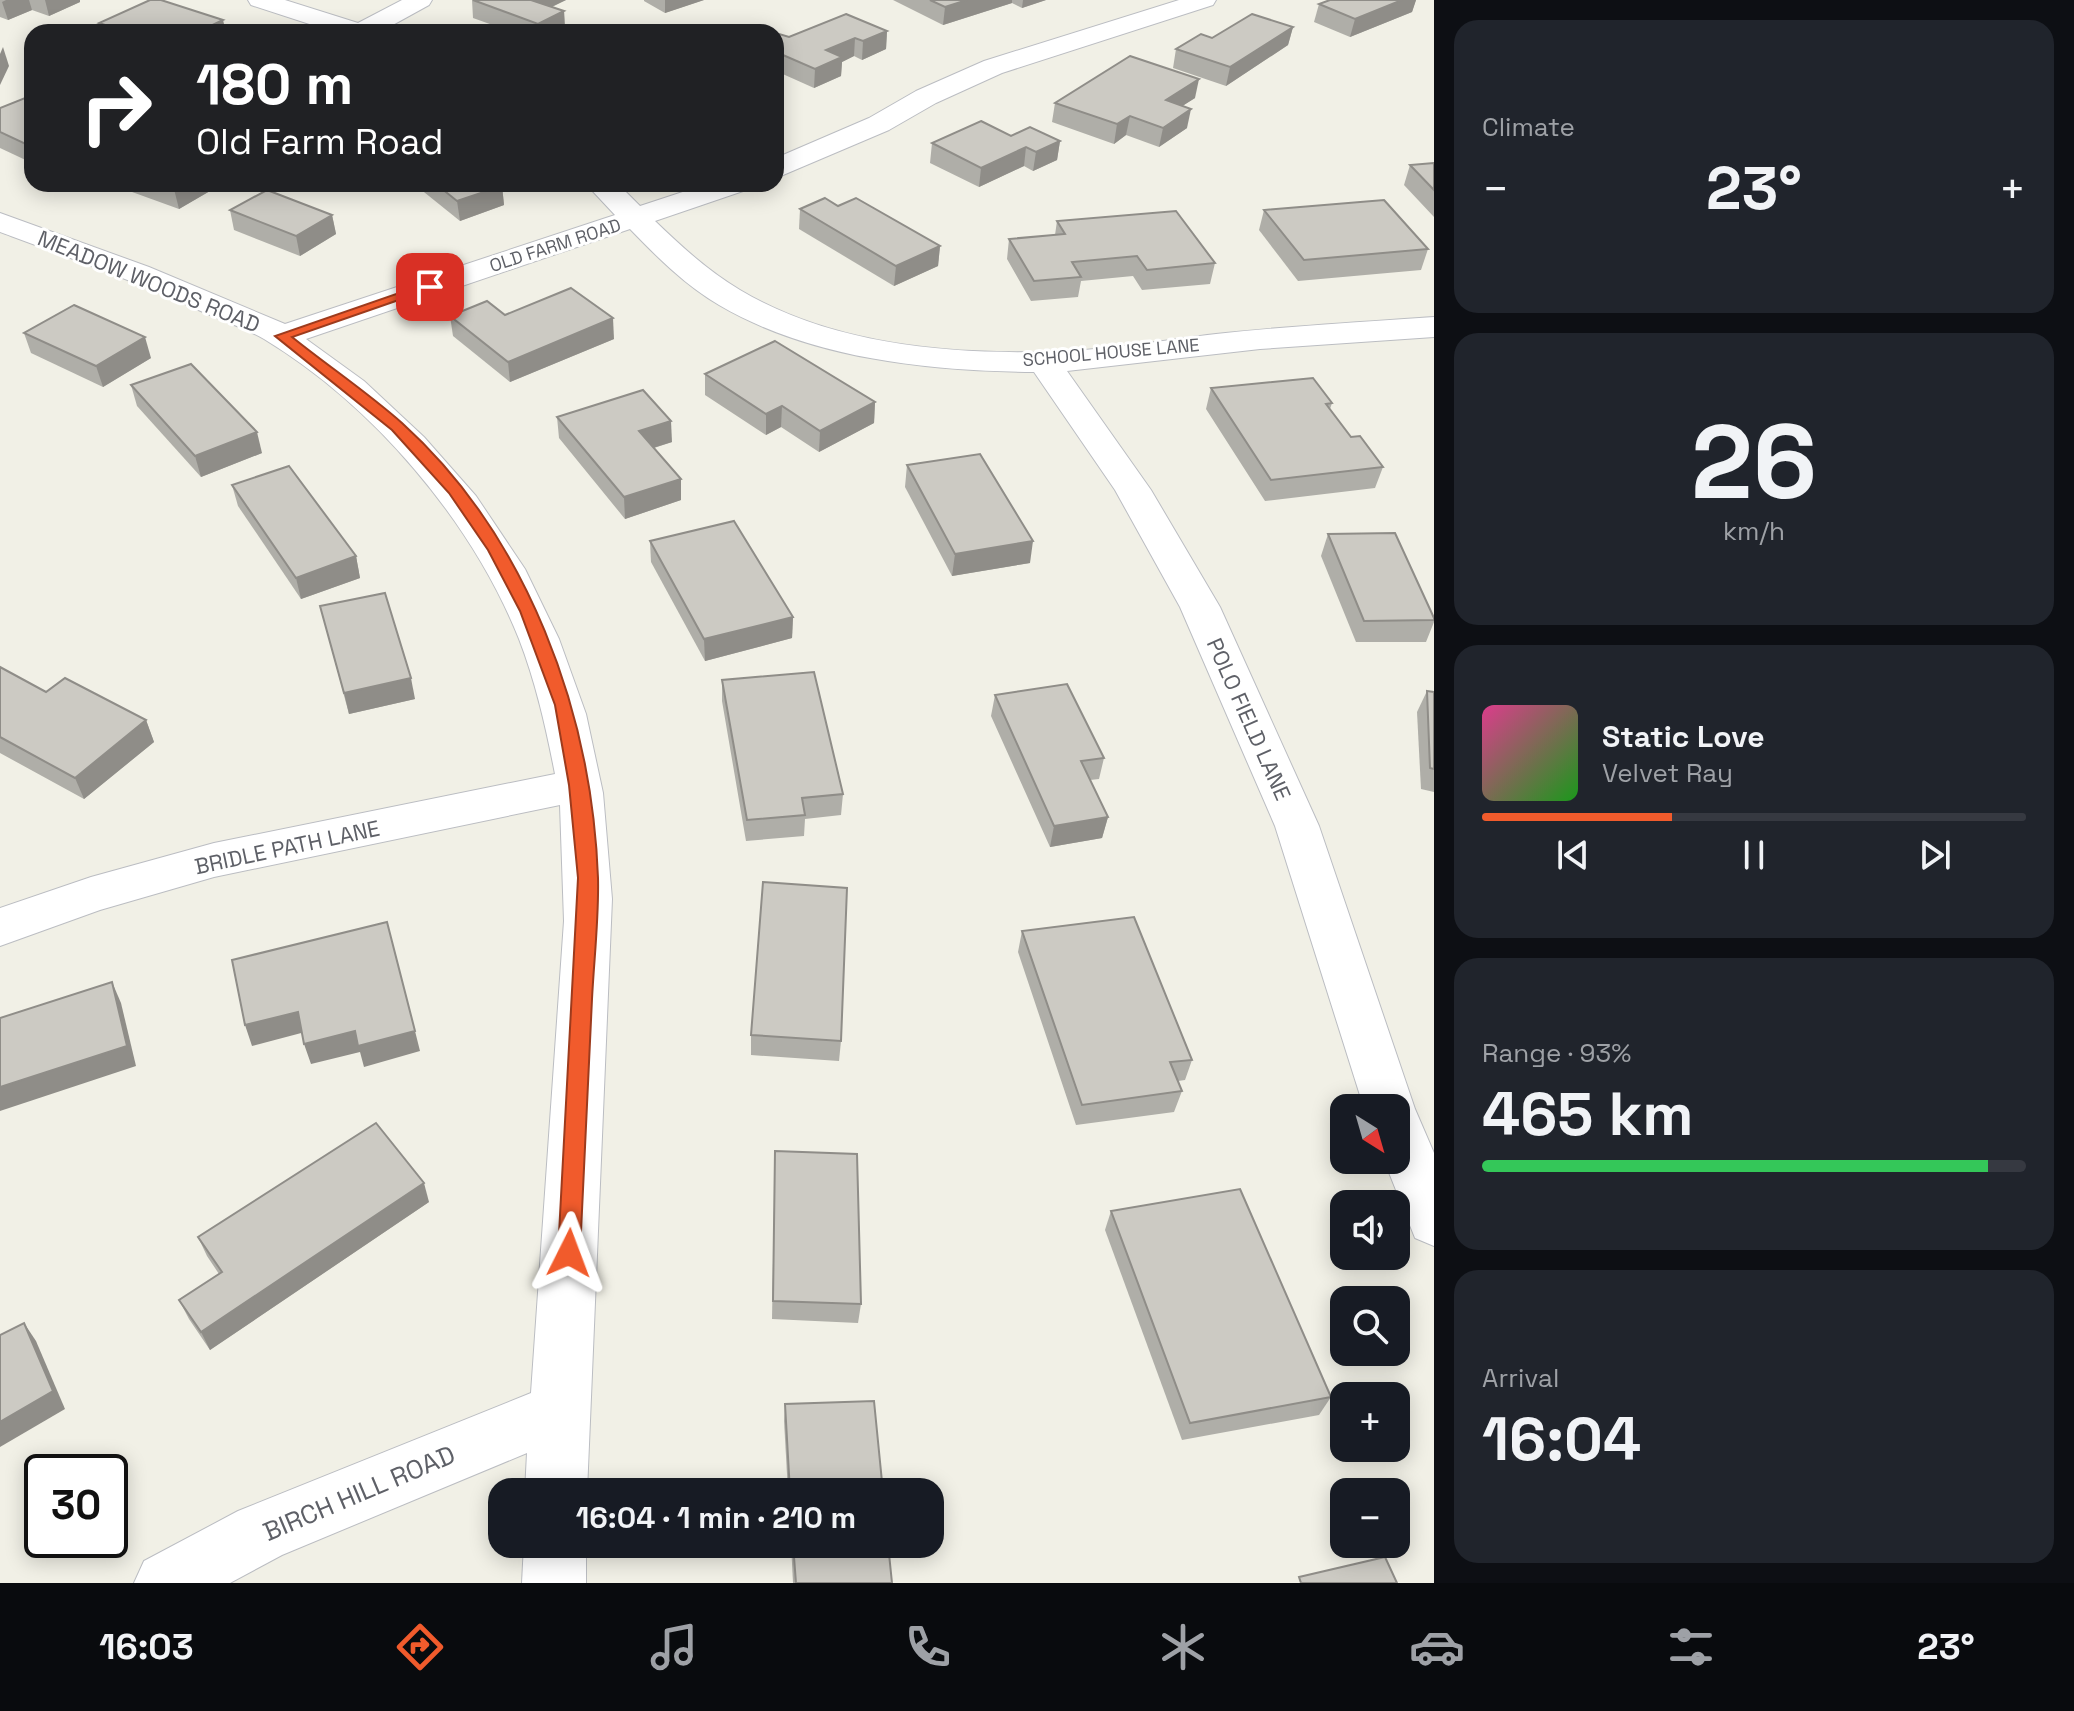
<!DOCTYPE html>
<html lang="en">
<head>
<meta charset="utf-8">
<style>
  :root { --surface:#171b24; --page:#20242c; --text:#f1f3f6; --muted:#9ea1a6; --line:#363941; --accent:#f15b2c }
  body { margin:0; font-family:"Space Grotesk",sans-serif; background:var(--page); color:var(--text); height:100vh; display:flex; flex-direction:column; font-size:30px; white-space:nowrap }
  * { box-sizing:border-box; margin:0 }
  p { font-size:26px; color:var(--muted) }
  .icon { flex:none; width:44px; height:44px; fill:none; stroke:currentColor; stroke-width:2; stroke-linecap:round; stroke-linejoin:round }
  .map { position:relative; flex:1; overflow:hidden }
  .panel { display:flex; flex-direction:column; gap:20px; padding:20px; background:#0d0f14; width:640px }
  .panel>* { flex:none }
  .banner { position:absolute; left:24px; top:24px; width:760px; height:168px; border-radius:24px; box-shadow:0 4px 20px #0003; background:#202124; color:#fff; overflow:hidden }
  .needle { width:52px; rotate:143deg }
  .buttons { position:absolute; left:1330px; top:1094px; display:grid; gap:16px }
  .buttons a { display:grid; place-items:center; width:80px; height:80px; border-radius:16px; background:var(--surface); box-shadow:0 4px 20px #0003; font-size:40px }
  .speed { position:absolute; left:24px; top:1454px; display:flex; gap:16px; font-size:40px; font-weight:700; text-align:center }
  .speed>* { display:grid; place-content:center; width:104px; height:104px; border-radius:50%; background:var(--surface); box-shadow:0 4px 20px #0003; line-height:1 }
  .speed .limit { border:4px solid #111; border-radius:12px; background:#fff; color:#111 }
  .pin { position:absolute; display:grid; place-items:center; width:68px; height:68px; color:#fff; margin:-34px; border-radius:16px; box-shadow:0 4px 12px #0006 }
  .me { position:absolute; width:88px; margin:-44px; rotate:3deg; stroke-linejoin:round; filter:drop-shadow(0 0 6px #0008) }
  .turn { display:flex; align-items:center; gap:28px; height:168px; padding:0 40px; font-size:36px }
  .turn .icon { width:104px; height:104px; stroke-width:2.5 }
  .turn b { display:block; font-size:56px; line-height:68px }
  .big { font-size:60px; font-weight:700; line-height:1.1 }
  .panel .widget { flex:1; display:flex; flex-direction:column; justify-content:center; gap:12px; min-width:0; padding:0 28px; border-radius:24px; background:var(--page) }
  .panel .dial { align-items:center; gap:0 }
  .dial b { font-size:104px; line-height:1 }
  .song { display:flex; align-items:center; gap:24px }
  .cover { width:96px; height:96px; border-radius:12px; background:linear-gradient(135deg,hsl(330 70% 55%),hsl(120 70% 35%)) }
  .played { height:8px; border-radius:4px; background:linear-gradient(90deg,var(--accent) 35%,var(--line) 35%) }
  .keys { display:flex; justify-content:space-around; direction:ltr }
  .heat { display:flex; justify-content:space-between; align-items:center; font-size:44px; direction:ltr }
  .charge { height:12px; border-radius:6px; background:linear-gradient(90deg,#34c759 93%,var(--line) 0) }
  .trip { position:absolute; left:488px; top:1478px; width:456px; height:80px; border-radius:24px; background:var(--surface); box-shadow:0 4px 20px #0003; font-weight:700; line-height:80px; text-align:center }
  .menu { display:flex; height:128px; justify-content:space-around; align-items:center; background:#090b0e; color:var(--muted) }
  .menu .icon { width:56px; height:56px }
  .menu .active { color:var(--accent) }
  .menu b { font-size:36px; color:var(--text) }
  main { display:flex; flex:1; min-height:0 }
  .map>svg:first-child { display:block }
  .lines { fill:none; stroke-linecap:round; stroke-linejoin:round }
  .minor-casing { stroke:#bbbdc2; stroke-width:2 }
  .minor { fill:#fff; fill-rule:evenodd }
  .wall { fill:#afaea8 }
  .shaded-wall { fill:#8f8d88 }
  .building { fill:#cccac3; stroke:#8f8d88; stroke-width:2 }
  .route { fill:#f15b2c; stroke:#9d3b1d; stroke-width:2 }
  .labels { text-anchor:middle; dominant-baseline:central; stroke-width:6; stroke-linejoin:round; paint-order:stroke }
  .far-street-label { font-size:18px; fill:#5e6067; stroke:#fff }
  .street-label { font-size:22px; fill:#5e6067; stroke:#fff }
  .near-street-label { font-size:26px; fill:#5e6067; stroke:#fff }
</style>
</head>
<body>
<main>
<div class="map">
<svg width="1434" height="1583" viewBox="0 0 1434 1583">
  <rect width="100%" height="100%" fill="#f1f0e6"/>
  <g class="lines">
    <g class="minor-casing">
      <g id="minor">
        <polygon points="248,0 285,0 358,23 402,0 432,0 429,5 380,32 334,32 251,5"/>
        <polygon points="1179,0 1216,0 1213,5 1002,73 936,103 889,130 776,178 776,158 869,118 916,91 984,61"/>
        <path d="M 586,184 L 618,184 L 640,206 L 707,184 L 751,184 L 746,190 L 655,221 C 681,246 708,271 740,290 C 833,346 958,356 1065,351 C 1115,349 1165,340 1216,334 C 1288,326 1361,322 1434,317 L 1434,337 L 1260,349 L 1067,371 L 1151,490 L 1220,607 L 1319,826 L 1415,1109 L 1434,1153 L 1434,1246 L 1415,1238 L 1384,1160 L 1396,1160 L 1396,1108 L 1364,1108 L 1275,826 L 1180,607 L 1115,490 L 1034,372 C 929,371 811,359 719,305 C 685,285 657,257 630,229 L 306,339 L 364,381 L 424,437 L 476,496 L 525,569 L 559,639 L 586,714 L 603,793 L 612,899 L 587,1492 L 525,1492 L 527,1453 L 282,1555 L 230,1583 L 134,1583 L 144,1561 L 238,1511 L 531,1393 L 564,921 L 560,805 L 214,877 L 100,910 L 0,946 L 0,908 L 91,877 L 214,843 L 555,774 C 546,728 536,683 519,639 C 472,521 373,405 264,339 C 245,328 223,321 203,312 C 137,282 68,257 0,232 L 0,213 L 149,267 L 285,324 L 615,215 Z"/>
        <polygon points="524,1544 586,1544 586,1583 522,1583"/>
      </g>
    </g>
    <use href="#minor" class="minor"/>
  </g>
  <g class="wall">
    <polygon points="0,0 80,0 80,2 49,16 32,10 8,20 0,17"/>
    <polygon points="472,0 566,0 552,7 564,11 565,30 560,32 512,32 473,18"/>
    <polygon points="644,0 704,0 665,13 644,1"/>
    <polygon points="893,0 1046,0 1022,8 1012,3 943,25"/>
    <polygon points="1330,0 1416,0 1412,12 1350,37 1314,22 1319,4"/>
    <polygon points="99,23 226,32 102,32"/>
    <polygon points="1293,27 1288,45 1226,86 1173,68 1176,49 1212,38"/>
    <polygon points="887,31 886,49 862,60 854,56 842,62 841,76 814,88 776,71 776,33 789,37"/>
    <polygon points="32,97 32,163 0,148 0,108"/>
    <polygon points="1195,98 1182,106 1187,128 1159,147 1126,135 1114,144 1052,122 1055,103"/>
    <polygon points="1011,136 1060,141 1057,160 1033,171 1024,166 979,187 930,163 932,143"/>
    <polygon points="1434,163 1434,217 1404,185 1410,165"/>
    <polygon points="110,184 222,184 179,209"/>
    <polygon points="414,184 500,184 502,186 504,205 460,221"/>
    <polygon points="838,206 940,246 938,266 894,286 799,229 800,209"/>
    <polygon points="230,210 332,215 336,234 300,256 234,230"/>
    <polygon points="1264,210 1428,249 1421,270 1298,281 1259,230"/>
    <polygon points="1057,221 1215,263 1210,284 1142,290 1133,276 1081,281 1078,297 1031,301 1007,259 1009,239 1055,235"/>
    <polygon points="505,315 614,339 510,382 453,336 450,316"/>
    <polygon points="24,333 151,358 103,387 31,353"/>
    <polygon points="705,374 875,402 874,423 819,452 781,427 766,435 705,395"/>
    <polygon points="131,385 262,453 201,477 137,406"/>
    <polygon points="1211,388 1332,403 1330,409 1351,437 1383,467 1375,488 1265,501 1206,409"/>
    <polygon points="557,417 672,442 654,448 681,479 681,500 625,519 559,438"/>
    <polygon points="907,465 1030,563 952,576 905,487"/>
    <polygon points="232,485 356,556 360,578 301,599 238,506"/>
    <polygon points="1328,534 1434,618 1434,622 1426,642 1356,642 1321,556"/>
    <polygon points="650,541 793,617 792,638 705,661 651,562"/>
    <polygon points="320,606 415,699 349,714"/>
    <polygon points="0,667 46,692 146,720 154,742 84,799 0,753"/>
    <polygon points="722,680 843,794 841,815 805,819 804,836 746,841 722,701"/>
    <polygon points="1427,691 1434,692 1434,792 1421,789 1417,712"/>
    <polygon points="995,695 1104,758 1099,779 1090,780 1108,817 1102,838 1050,847 991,716"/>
    <polygon points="1022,931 1192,1060 1185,1080 1178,1081 1182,1091 1174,1112 1076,1125 1018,952"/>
    <polygon points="751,1035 841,1041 839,1061 751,1055"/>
    <polygon points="775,1151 861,1304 858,1323 772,1319"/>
    <polygon points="429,1202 210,1350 189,1319 179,1300 219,1274 207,1256 198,1237"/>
    <polygon points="1111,1211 1331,1397 1319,1415 1182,1440 1105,1230"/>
    <polygon points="785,1404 883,1492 788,1492 784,1421"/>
    <polygon points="791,1544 888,1544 892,1583 793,1583"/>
  </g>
  <g class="shaded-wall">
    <polygon points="6,0 29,0 32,10 8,20 2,2"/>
    <polygon points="45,0 80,0 80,2 49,16"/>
    <polygon points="529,0 566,0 530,17"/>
    <polygon points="665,0 704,0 665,13"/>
    <polygon points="967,0 1012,0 1012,3 943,25 945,7"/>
    <polygon points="1023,0 1046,0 1022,8"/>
    <polygon points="1402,0 1416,0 1412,12 1350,37 1355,19"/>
    <polygon points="564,11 565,30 560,32 538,32 538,24"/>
    <polygon points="223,20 226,32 198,32"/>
    <polygon points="1293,27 1288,45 1226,86 1230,67"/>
    <polygon points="887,31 886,49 862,60 863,41"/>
    <polygon points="855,38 854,56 842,62 841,76 814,88 815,69 826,50"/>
    <polygon points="3,47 9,66 0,85 0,54"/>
    <polygon points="1199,79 1195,98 1162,119 1166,100"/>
    <polygon points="781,92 780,111 776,113 776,94"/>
    <polygon points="1191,109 1187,128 1159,147 1163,128"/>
    <polygon points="1130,116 1126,135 1114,144 1117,124"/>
    <polygon points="1060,141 1057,160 1033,171 1036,152"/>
    <polygon points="1026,147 1024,166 979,187 981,168"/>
    <polygon points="183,184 222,184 179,209 174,189"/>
    <polygon points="502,186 504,205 460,221 457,201"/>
    <polygon points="332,215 336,234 300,256 296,236"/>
    <polygon points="940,246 938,266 894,286 896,266"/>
    <polygon points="613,318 614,339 510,382 508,362"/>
    <polygon points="145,337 151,358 103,387 96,366"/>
    <polygon points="875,402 874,423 819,452 820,431"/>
    <polygon points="782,406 781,427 766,435 766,414"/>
    <polygon points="671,421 672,442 640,452 639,431"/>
    <polygon points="257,432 262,453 201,477 195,456"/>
    <polygon points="681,479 681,500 625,519 624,497"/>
    <polygon points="1033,541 1030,563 952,576 955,554"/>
    <polygon points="356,556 360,578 301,599 296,578"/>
    <polygon points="793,617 792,638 705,661 704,639"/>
    <polygon points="411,678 415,699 349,714 344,693"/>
    <polygon points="146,720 154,742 84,799 75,778"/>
    <polygon points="1108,817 1102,838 1050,847 1054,826"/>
    <polygon points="112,982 121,1003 136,1066 0,1111 0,1087"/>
    <polygon points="298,1012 305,1032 252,1046 245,1025"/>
    <polygon points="355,1031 415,1031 420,1051 364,1067 360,1052 311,1064 304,1044"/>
    <polygon points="424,1183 429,1202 210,1350 201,1332"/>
    <polygon points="24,1323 36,1341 65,1409 0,1447 0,1422"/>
  </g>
  <g class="building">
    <polygon points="150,0 161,0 223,20 198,32 126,32 99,23"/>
    <polygon points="473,0 531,0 564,11 538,24"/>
    <polygon points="930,0 967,0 945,7"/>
    <polygon points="1330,0 1402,0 1355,19 1319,4"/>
    <polygon points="846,14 887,31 863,41 855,38 826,50 842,57 815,69 776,52 776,33 789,37"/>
    <polygon points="1252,14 1293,27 1230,67 1176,49 1201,34 1212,38"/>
    <polygon points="1130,56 1199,79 1166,100 1191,109 1163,128 1130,116 1117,124 1055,103"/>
    <polygon points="30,96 32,97 32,147 0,132 0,108"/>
    <polygon points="981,121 1011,136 1030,127 1060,141 1036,152 1026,147 981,168 932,143"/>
    <polygon points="1434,163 1434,190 1410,165"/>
    <polygon points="159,184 183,184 174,189"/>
    <polygon points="436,184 500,184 502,186 457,201"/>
    <polygon points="267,190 332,215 296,236 230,210"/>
    <polygon points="825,198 838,206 856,198 940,246 896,266 800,209"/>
    <polygon points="1384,200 1428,249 1304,260 1264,210"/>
    <polygon points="1176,211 1215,263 1147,270 1137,256 1072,262 1081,277 1034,281 1009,239 1065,234 1057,221"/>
    <polygon points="571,288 613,318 508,362 450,316 487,301 505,315"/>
    <polygon points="74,305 145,337 96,366 24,333"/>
    <polygon points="775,341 875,402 820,431 782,406 766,414 705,374"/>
    <polygon points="191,364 257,432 195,456 131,385"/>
    <polygon points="1313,378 1332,403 1326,404 1351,437 1360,436 1383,467 1271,480 1211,388"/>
    <polygon points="643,390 671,421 639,431 681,479 624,497 557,417"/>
    <polygon points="980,454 1033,541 955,554 907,465"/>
    <polygon points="289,466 356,556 296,578 232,485"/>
    <polygon points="734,521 793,617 704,639 650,541"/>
    <polygon points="1395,533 1434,618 1434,620 1364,621 1328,534"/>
    <polygon points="385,593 411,678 344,693 320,606"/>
    <polygon points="0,667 46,692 65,678 146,720 75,778 0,737"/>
    <polygon points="814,672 843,794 802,798 805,815 747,820 722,680"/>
    <polygon points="1067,684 1104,758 1081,761 1108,817 1054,826 995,695"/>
    <polygon points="1427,691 1434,692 1434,769 1430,768"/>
    <polygon points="763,882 847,888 841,1041 751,1035"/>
    <polygon points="1134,917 1192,1060 1170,1062 1182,1091 1082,1105 1022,931"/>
    <polygon points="387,922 415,1031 358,1046 355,1031 304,1044 298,1012 245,1025 232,960"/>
    <polygon points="112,982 127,1046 0,1087 0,1018"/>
    <polygon points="376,1123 424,1183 201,1332 179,1300 222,1272 198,1237"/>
    <polygon points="775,1151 857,1154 861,1304 773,1301"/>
    <polygon points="1240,1189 1331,1397 1190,1423 1111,1211"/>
    <polygon points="24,1323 53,1391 0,1422 0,1335"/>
    <polygon points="874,1401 883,1492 790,1492 785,1404"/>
    <polygon points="793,1544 888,1544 892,1583 796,1583"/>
    <polygon points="1385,1557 1397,1583 1301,1583 1299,1577"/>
  </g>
  <path class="route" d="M 425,284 L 436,287 L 292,337 C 328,366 367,392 402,423 C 527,536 592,712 598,878 C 599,918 594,959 592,999 C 588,1084 584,1169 580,1253 L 577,1261 L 569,1264 L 561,1261 L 558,1253 L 578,878 L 569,785 L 555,705 L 520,611 L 488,550 L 449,493 L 392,430 L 275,336 Z"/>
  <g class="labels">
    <g class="far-street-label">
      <text transform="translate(555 245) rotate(-18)">OLD FARM ROAD</text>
      <text transform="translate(1111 352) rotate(-5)">SCHOOL HOUSE LANE</text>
    </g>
    <g class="street-label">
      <text transform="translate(149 281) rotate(22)">MEADOW WOODS ROAD</text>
      <text transform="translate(1249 719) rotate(66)">POLO FIELD LANE</text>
      <text transform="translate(287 847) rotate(-12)">BRIDLE PATH LANE</text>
    </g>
    <g class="near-street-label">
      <text transform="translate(359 1493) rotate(-23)">BIRCH HILL ROAD</text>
    </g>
  </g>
</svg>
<div class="buttons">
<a><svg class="needle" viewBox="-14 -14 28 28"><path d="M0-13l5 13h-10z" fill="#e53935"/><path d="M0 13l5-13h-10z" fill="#9ea1a6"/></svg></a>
<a><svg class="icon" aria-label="sound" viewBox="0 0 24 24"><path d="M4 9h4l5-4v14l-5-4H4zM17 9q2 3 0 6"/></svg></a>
<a><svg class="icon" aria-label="search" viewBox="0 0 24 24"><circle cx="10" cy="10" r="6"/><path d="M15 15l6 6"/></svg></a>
<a>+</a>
<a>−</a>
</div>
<div class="speed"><div class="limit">30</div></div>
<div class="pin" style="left:430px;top:287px;background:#d93025"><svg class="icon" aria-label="arrive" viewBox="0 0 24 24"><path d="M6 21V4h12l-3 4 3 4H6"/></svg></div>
<svg class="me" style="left:569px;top:1253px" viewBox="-20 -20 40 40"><path d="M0-17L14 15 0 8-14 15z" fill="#f15b2c" stroke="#fff" stroke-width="4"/></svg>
<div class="trip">16:04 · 1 min · 210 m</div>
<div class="banner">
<div class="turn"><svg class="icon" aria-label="right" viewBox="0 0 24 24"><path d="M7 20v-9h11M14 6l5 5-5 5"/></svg><div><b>180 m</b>Old Farm Road</div></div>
</div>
</div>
<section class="panel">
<div class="widget"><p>Climate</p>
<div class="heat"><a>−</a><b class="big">23°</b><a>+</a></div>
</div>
<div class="widget dial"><b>26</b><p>km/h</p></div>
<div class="widget">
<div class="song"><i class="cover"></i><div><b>Static Love</b><p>Velvet Ray</p></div></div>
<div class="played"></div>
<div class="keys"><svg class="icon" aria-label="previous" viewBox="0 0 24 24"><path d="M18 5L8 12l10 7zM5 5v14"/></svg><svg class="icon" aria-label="pause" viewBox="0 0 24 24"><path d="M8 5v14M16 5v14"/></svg><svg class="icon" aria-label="next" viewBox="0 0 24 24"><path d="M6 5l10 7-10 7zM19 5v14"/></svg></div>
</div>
<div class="widget"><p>Range · 93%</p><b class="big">465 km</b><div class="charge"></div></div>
<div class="widget"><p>Arrival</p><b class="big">16:04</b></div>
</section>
</main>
<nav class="menu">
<b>16:03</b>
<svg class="icon active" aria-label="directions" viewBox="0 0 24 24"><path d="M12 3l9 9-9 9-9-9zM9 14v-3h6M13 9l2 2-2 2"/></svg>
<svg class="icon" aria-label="music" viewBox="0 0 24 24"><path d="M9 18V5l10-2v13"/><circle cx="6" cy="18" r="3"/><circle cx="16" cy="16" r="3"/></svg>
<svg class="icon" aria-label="phone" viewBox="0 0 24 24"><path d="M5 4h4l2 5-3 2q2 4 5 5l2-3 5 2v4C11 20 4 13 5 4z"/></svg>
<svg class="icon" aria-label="climate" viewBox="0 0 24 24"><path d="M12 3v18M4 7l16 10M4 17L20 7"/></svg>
<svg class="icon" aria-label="car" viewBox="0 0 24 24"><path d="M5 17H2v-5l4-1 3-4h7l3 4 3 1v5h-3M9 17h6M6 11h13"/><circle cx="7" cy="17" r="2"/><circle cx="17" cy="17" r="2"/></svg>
<svg class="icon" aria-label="filters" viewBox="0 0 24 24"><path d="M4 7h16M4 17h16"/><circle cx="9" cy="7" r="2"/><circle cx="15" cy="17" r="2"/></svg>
<b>23°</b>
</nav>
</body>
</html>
